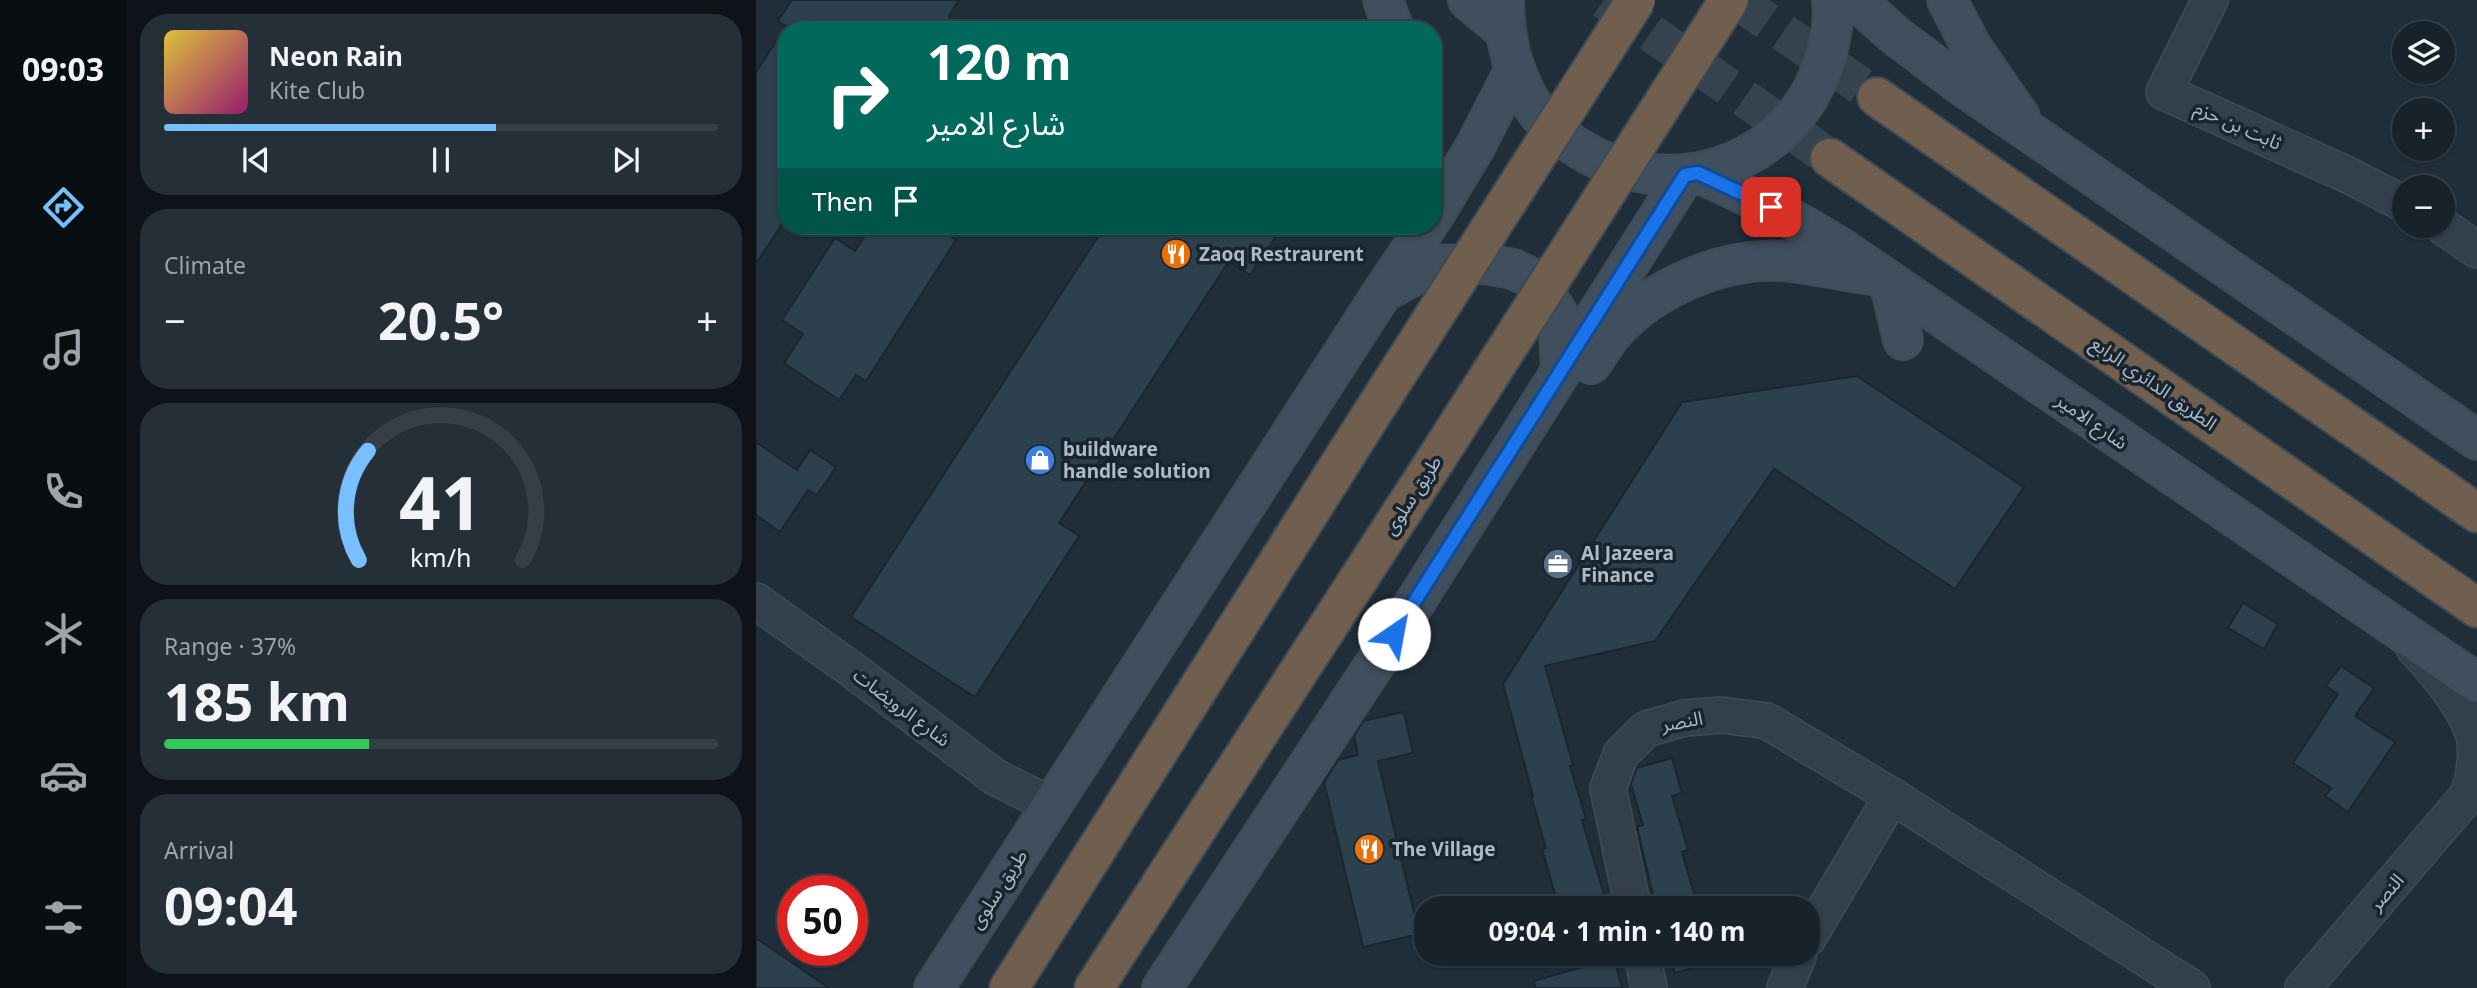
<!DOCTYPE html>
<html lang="en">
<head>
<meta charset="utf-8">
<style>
  :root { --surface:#17222b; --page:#242f37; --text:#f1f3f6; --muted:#9ea4a9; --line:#363f47; --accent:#79bfff }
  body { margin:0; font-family:"Noto Sans","Noto Sans Arabic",sans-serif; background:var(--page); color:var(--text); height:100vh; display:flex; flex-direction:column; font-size:26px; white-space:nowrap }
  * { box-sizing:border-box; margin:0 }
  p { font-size:23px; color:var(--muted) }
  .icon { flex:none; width:38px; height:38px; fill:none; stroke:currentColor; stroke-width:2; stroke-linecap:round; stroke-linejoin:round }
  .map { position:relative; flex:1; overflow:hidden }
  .drawer { display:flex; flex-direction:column; gap:14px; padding:14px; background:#0d1318; width:630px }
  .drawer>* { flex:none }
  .guide { position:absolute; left:21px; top:21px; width:665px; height:214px; border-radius:28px; box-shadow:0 2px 5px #0004,0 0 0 2px var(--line); background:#00695c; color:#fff; overflow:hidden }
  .controls { position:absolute; left:1636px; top:21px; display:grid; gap:14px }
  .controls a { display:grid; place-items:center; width:63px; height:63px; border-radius:50%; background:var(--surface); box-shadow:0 2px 5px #0004,0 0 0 2px var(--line); font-size:35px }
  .speed { position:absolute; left:21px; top:875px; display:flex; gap:14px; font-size:35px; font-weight:700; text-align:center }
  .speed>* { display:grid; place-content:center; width:91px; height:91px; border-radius:50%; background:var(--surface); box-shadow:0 2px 5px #0004,0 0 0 2px var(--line); line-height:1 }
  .speed .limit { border:10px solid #d22; background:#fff; color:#111 }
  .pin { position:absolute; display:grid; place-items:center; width:60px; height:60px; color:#fff; margin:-30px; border-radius:14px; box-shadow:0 4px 10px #0006 }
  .me { position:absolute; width:77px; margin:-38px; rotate:33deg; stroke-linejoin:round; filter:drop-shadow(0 0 5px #0008) }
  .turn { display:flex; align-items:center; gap:24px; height:147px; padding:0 35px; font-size:32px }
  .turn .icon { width:91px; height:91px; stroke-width:2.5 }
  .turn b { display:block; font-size:49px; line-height:60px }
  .then { display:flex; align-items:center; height:66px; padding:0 35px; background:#0003; gap:14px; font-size:26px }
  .big { font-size:52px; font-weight:700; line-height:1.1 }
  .drawer .card { flex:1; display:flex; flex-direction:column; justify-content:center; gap:10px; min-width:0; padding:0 24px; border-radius:28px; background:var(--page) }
  .drawer .dial { align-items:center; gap:0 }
  .dial svg { height:182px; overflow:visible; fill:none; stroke:var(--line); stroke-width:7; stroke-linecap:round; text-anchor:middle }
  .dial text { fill:var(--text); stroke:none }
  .song { display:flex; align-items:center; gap:21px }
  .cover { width:84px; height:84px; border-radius:10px; background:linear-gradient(135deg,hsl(50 70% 55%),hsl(320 70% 35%)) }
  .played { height:7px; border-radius:4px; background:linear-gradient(90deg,var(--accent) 60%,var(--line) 60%) }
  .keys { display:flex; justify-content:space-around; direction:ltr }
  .heat { display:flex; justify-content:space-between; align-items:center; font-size:38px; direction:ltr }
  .charge { height:10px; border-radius:5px; background:linear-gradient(90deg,#34c759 37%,var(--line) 0) }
  .trip { position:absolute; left:658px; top:896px; width:406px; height:70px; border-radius:28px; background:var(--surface); box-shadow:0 2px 5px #0004,0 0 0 2px var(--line); font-weight:700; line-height:70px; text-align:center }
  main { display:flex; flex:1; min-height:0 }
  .tab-bar { display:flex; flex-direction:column; width:126px; justify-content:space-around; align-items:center; background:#090e11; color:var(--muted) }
  .tab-bar .icon { width:49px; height:49px }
  .tab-bar .on { color:var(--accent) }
  .tab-bar b { font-size:32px; color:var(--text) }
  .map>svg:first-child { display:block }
  .building { fill:#2d404e; stroke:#1a2630; stroke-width:2 }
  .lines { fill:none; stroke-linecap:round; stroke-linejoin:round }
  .highway-tunnel { stroke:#34434e; stroke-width:38; stroke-dasharray:38 19; stroke-linecap:butt }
  .street-casing { stroke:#3f4b56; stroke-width:38 }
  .secondary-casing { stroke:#3f4b56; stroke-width:42 }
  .highway-casing { stroke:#3d4a54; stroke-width:42 }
  .street { stroke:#333f4a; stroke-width:35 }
  .secondary { stroke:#404f5d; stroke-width:38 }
  .highway { stroke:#705f4f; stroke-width:38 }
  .highway-bridge-casing { stroke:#3d4a54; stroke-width:42; stroke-linecap:butt }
  .highway-bridge { stroke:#705f4f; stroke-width:38 }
  .route-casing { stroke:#114b97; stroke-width:18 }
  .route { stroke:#1a73e8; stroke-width:12 }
  .labels { text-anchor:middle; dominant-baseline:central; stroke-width:7; stroke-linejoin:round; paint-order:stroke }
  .street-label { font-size:19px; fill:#adbac7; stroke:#18242e }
  .poi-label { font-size:19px; font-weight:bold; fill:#adbac7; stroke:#18242e; text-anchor:start }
</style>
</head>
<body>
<main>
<nav class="tab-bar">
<b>09:03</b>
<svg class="icon on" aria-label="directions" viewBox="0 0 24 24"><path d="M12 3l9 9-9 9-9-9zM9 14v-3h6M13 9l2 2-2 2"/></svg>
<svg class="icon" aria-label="music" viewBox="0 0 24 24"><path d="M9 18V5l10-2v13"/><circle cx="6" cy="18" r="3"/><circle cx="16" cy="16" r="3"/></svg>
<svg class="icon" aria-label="phone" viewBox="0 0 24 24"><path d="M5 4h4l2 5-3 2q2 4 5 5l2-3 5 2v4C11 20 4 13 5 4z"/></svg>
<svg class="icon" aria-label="climate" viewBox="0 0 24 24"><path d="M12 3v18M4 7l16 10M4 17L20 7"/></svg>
<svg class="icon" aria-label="car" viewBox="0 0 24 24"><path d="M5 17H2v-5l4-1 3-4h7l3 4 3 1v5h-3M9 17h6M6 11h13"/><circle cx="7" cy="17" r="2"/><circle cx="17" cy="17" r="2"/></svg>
<svg class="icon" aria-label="filters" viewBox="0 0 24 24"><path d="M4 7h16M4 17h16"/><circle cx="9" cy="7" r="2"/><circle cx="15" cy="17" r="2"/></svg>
</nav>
<section class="drawer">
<div class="card">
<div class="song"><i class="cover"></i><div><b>Neon Rain</b><p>Kite Club</p></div></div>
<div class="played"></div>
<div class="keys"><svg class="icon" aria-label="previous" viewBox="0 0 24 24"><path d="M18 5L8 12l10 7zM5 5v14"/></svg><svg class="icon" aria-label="pause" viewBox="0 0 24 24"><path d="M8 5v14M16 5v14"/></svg><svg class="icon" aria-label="next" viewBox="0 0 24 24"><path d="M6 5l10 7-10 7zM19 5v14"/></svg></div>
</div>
<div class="card"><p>Climate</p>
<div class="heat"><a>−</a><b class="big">20.5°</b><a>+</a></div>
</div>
<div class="card dial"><svg viewBox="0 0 100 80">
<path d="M14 69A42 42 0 1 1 86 69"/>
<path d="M14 69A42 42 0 0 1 18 21" stroke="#79bfff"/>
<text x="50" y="56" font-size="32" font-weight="700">41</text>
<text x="50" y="72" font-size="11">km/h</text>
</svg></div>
<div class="card"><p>Range · 37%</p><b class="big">185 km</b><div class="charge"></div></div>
<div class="card"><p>Arrival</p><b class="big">09:04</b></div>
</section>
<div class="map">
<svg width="1721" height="988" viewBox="0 0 1721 988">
  <rect width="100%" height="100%" fill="#1f2e39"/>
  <g class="building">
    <polygon points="36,0 203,0 193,16 197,30 35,30 22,21"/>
    <polygon points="30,26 30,218 0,264 0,72"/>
    <polygon points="115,226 178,226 200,240 110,381 100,375 83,400 28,363 47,334 26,320 79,238 99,251"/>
    <polygon points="349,226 527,226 494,275 473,261 303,523 323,536 219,697 95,617"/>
    <polygon points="1101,376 1268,487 1199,589 1018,469 899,641 789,666 817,765 814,766 830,819 826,820 852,908 803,908 786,849 790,848 775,796 777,796 747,684 926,402"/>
    <polygon points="0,442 41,470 54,450 80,467 61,495 52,490 24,532 0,515"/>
    <polygon points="1487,603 1522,624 1508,649 1472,628"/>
    <polygon points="1585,666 1618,688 1599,716 1639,742 1592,812 1569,796 1575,788 1537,763 1582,694 1570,686"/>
    <polygon points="648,712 657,753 622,761 663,934 607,947 568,782 582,760 602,755 598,736 607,721"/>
    <polygon points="916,758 926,793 916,796 932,850 926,852 942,908 900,908 881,827 887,825 875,784 881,768"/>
    <polygon points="0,938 73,988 0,988"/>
    <polygon points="913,954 955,954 958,962 919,973"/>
    <polygon points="858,958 866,988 779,988 778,981"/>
  </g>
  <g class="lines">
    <g class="highway-tunnel">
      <polyline points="848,0 1074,158"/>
      <polyline points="980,0 1121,97"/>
    </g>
    <g class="street-casing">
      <g id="street">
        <polyline points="1454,0 1408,92 1592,175 1648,204"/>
        <polyline points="1686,226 1721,250"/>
        <polyline points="0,601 91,666 239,777 296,806"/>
        <path d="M 1658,648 C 1680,672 1712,708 1719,740 C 1721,759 1718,777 1712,795"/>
        <polyline points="877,908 852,788 865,754 890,729 929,718 966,715 1011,721 1136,796 1436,988"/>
        <polyline points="1052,938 1136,796"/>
        <polyline points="886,954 893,988"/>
        <polyline points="1029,988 1043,954"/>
        <polyline points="1547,988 1712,795 1721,790"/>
      </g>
    </g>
    <g class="secondary-casing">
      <g id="secondary">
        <polyline points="627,0 638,30"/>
        <polyline points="712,0 748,30"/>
        <path d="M 748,0 C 748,39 756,73 777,106 C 788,124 807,139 824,149 C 908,202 1022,171 1062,78 C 1072,54 1079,26 1076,0"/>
        <polyline points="1099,0 1140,36 1205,85 1721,440"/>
        <polyline points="1191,0 1215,46 1264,117"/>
        <path d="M 942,173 C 992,195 1039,219 1085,248 L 1721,683"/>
        <polyline points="677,217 719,147 758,71"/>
        <polyline points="1133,281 1147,340"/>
        <polyline points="631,290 677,265 730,264 757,269 780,280 802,314 805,370"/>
        <path d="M 835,364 C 843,353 850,340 860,329 C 900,287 966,258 1025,261 C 1055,263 1085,271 1115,275"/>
        <polyline points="178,988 626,293 671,226"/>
        <polyline points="406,988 653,612 929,175"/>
      </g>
    </g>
    <g class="highway-casing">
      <g id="highway">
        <polyline points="1121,97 1721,513"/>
        <polyline points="1074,158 1721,608"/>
        <polyline points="253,988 615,415"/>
        <polyline points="338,988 677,464"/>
      </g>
    </g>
    <use href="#street" class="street"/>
    <use href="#secondary" class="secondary"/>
    <use href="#highway" class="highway"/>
    <g class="highway-bridge-casing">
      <g id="highway-bridge">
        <polyline points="615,415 880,0"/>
        <polyline points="677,464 973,0"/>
      </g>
    </g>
    <use href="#highway-bridge" class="highway-bridge"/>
  </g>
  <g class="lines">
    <g class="route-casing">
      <polyline id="route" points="638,634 929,175 942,173 1015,207"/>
    </g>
    <use href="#route" class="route"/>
  </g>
  <defs>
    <g id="restaurant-disc" transform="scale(1.575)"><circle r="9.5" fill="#e8710a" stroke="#18242e"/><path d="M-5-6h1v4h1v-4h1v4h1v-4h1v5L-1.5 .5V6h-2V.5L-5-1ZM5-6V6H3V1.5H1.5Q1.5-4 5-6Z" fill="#fff"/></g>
    <g id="shop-disc" transform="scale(1.575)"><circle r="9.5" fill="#3f7fe0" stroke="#18242e"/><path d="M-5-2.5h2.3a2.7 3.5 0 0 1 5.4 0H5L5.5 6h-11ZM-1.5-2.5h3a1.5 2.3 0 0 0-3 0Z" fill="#fff"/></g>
    <g id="office-disc" transform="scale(1.575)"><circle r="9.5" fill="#5c6f8a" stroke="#18242e"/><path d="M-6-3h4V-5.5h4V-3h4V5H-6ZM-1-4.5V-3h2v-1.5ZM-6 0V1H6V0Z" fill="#fff"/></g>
  </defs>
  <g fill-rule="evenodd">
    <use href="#restaurant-disc" x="420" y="254"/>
    <use href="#shop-disc" x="284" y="460"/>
    <use href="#office-disc" x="802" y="564"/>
    <use href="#restaurant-disc" x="613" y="849"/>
  </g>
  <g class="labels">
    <g class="street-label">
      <text transform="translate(1482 125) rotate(24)">ثابت بن حزم</text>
      <text transform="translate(1398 383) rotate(35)">الطريق الدائري الرابع</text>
      <text transform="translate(1336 421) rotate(35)">شارع الامير</text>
      <text transform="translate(656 495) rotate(-57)">طريق سلوى</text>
      <text transform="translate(146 707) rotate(37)">شارع الرويضات</text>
      <text transform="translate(926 721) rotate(-10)">النصر</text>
      <text transform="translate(242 889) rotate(-57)">طريق سلوى</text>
      <text transform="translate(1630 892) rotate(-49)">النصر</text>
    </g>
    <g class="poi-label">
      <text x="443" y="254">Zaoq Restraurent</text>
      <text x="307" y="449">buildware<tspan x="307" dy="22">handle solution</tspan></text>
      <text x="825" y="553">Al Jazeera<tspan x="825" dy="22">Finance</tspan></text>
      <text x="636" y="849">The Village</text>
    </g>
  </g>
</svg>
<div class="controls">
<a><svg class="icon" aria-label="layers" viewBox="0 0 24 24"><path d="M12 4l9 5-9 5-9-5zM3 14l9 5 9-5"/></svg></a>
<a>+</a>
<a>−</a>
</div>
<div class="speed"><div class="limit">50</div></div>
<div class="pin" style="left:1015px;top:207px;background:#d93025"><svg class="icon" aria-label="arrive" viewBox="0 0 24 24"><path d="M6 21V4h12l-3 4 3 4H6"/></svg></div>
<svg class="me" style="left:638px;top:634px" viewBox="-20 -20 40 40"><circle r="19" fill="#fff"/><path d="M0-13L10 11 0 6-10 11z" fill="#1a73e8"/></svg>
<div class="trip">09:04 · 1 min · 140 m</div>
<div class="guide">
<div class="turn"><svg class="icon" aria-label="right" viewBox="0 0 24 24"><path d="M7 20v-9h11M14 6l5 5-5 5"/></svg><div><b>120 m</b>شارع الامير</div></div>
<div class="then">Then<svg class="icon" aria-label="arrive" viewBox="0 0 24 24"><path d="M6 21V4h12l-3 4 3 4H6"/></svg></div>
</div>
</div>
</main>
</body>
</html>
